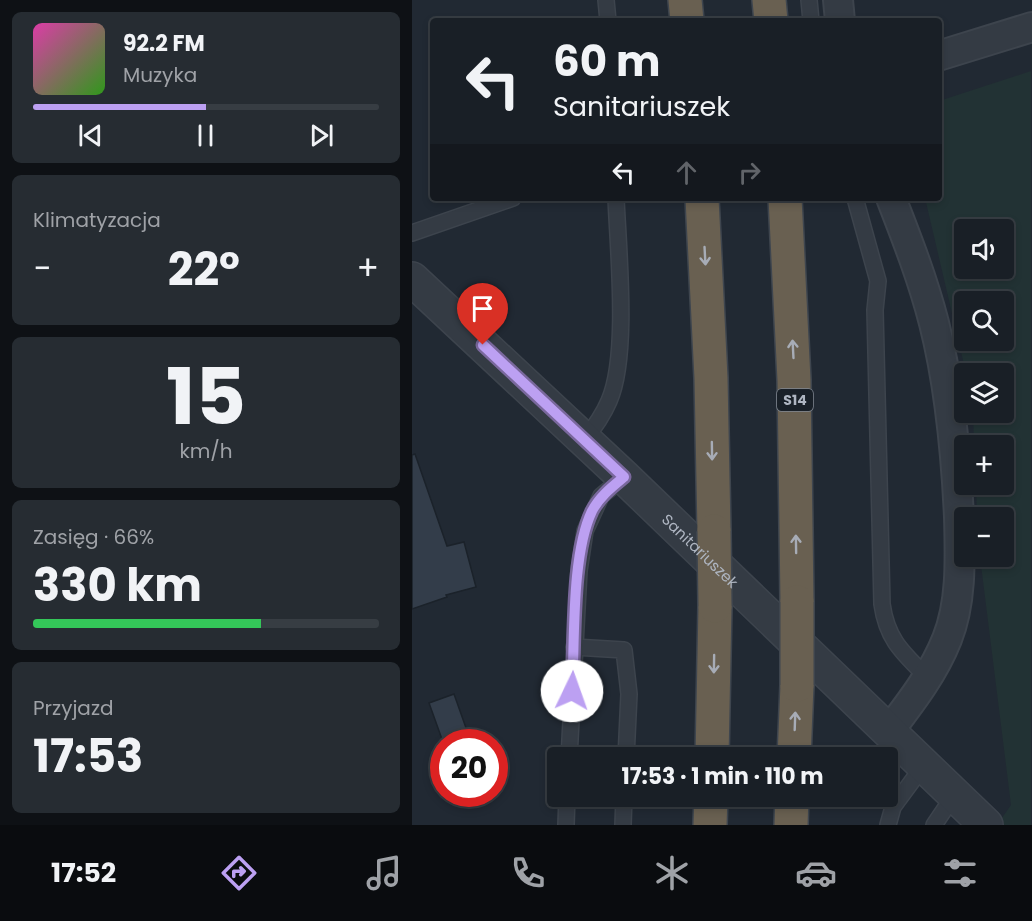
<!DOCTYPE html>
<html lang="pl">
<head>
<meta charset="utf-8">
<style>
  :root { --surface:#191f26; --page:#262c32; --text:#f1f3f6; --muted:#9fa2a7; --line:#373d43; --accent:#bca0f2 }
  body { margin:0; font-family:Poppins,sans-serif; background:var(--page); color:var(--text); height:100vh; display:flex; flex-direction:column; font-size:22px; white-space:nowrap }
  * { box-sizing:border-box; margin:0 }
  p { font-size:20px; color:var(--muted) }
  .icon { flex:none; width:33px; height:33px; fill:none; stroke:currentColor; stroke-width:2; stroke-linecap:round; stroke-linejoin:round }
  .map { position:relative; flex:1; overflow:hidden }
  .sheet { display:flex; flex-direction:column; gap:12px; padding:12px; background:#0e1115; width:412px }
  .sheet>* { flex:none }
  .hud { position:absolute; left:18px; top:18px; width:512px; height:183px; border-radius:6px; box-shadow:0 3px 9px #0003,0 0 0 2px var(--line); background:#191f26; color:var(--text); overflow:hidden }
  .tools { position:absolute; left:542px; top:219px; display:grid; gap:12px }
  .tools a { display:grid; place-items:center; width:60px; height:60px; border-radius:6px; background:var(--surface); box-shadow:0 3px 9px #0003,0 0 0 2px var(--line); font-size:30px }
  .speed { position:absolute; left:18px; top:729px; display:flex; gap:12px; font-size:30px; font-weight:700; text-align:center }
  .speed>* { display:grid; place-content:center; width:78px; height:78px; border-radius:50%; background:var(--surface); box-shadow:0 3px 9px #0003,0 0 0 2px var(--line); line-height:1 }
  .speed .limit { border:9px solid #d22; background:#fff; color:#111 }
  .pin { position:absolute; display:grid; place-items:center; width:51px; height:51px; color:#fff; margin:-62px -26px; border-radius:50% 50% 50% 0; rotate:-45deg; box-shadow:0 0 6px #0007 }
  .pin .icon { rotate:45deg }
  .me { position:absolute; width:66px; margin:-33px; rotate:3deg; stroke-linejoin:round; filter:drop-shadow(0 0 4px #0008) }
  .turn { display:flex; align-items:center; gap:21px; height:126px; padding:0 24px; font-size:27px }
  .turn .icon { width:78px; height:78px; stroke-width:2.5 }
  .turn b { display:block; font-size:42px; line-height:51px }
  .lanes { display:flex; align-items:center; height:57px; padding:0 24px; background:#0003; justify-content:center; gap:30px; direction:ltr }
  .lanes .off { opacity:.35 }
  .big { font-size:45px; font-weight:700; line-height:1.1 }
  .sheet .widget { flex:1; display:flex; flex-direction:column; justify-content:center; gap:9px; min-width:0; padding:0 21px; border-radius:9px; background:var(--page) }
  .sheet .dial { align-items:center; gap:0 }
  .dial b { font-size:78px; line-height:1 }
  .song { display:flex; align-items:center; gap:18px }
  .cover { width:72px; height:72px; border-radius:9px; background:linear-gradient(135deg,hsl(320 70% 55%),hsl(110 70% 35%)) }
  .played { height:6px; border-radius:3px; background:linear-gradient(90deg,var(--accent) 50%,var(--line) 50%) }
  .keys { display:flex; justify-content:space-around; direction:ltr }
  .heat { display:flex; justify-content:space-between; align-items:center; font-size:33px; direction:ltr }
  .charge { height:9px; border-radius:4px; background:linear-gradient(90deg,#34c759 66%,var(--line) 0) }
  .trip { position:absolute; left:135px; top:747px; width:351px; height:60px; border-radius:6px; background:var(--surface); box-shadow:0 3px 9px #0003,0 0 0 2px var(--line); font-weight:700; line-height:60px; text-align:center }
  .dock { display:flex; height:96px; justify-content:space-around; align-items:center; background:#0a0c0f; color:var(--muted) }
  .dock .icon { width:42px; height:42px }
  .dock .selected { color:var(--accent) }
  .dock b { font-size:27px; color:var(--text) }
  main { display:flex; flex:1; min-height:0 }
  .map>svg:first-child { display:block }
  .green { fill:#223234; fill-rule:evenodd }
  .building { fill:#333d4a; stroke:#1b222a; stroke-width:1.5 }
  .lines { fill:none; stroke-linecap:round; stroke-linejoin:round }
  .service-casing { stroke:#3d444d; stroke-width:18 }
  .minor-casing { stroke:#3d444d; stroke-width:32 }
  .tertiary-casing { stroke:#3d444d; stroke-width:36 }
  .motorway-casing { stroke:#3e454e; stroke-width:36 }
  .service { stroke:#343b44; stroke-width:15 }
  .minor { stroke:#343b44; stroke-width:28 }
  .tertiary { stroke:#343b44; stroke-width:33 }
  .motorway { stroke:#696051; stroke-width:33 }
  .motorway-bridge-casing { stroke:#3e454e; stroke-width:36; stroke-linecap:butt }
  .motorway-bridge { stroke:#696051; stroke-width:33 }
  .oneway { stroke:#a7acb6 }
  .route-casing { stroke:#7a689d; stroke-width:15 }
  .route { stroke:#bca0f2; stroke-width:10 }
  .labels { text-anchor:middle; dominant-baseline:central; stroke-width:6; stroke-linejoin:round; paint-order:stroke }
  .shield { fill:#192028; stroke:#818893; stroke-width:1.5 }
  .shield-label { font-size:14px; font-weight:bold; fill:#aeb5c1 }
  .street-label { font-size:15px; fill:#aeb5c1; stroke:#192028 }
</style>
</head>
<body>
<main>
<section class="sheet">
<div class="widget">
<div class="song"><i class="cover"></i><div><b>92.2 FM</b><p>Muzyka</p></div></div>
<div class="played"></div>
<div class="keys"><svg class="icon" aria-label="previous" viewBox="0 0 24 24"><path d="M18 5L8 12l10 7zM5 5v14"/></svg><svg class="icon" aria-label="pause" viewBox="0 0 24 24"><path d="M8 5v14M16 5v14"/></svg><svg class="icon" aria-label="next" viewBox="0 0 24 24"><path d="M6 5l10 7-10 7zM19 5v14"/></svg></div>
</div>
<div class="widget"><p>Klimatyzacja</p>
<div class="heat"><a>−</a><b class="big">22°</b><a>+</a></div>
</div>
<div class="widget dial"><b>15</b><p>km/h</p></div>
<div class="widget"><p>Zasięg · 66%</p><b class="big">330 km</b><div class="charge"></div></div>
<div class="widget"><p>Przyjazd</p><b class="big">17:53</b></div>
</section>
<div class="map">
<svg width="620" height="825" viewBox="0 0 620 825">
  <rect width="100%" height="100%" fill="#212933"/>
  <path class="green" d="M 619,71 L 619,825 L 585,825 L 599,805 L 568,557 L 591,556 L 591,518 L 565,517 L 564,485 L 591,484 L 591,446 L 562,445 L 561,413 L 591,412 L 591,374 L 554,373 L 513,198 L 526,198 L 527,101 ZM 552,230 L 591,230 L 591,268 L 552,268 ZM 552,302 L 591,302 L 591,340 L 552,340 Z"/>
  <g class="building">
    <polygon points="3,454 35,546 52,542 64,587 34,595 35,597 0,609 0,455"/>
    <polygon points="42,694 59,742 31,742 17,703"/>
  </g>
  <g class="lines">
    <g class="service-casing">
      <g id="service">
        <polyline points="194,0 196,21"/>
        <polyline points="397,0 399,21"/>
        <path d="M 443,198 L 466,281 L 463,310 L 470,604 C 475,640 491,653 516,678"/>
        <polyline points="0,233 101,198"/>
        <path d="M 172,440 C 182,428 191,415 197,401 C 217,356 206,249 204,198"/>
        <polyline points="162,647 212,650 217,694 214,758"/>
        <polyline points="157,758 167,571 173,531 189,496 212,477"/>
        <polyline points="154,825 155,796"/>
        <polyline points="211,825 212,796"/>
        <polyline points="476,825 481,807 512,765"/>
        <polyline points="522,825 543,794"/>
      </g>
    </g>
    <g class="minor-casing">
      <g id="minor">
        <polyline points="426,0 428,21"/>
        <polyline points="526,56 620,27"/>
        <path d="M 477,731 C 499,702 521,674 535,639 C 550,602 548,557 547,517 C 544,453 538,386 522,323 C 511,280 495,239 479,198"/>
      </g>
    </g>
    <g class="tertiary-casing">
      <g id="tertiary">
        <path id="s1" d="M 0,279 L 212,477 L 574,825"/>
      </g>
    </g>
    <g class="motorway-casing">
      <g id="motorway">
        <polyline points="273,0 275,21"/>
        <polyline points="357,0 359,21"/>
        <polyline points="290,198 299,378 302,531"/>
        <polyline points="373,198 382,380 385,602"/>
        <polyline points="300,758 303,606"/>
        <polyline points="382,758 385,685"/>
        <polyline points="298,825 299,796"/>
        <polyline points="379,825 380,796"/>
      </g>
    </g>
    <use href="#service" class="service"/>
    <use href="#minor" class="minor"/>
    <use href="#tertiary" class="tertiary"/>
    <use href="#motorway" class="motorway"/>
    <g class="motorway-bridge-casing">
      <g id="motorway-bridge">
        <polyline points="302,531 303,606"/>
        <polyline points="385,685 385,602"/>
      </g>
    </g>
    <use href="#motorway-bridge" class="motorway-bridge"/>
  </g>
  <defs><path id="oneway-shaft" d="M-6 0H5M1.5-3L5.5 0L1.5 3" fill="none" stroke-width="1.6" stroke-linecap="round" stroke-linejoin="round" transform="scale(1.5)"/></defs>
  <g class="oneway">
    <use href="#oneway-shaft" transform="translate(293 256) rotate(87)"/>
    <use href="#oneway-shaft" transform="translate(381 349) rotate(-93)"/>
    <use href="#oneway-shaft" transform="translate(300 451) rotate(89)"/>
    <use href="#oneway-shaft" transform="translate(384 544) rotate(-91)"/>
    <use href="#oneway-shaft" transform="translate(302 664) rotate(91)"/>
    <use href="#oneway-shaft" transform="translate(383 721) rotate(-88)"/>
  </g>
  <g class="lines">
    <g class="route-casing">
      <path id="route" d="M 71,345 L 212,477 C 200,487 188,496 180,511 C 159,555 163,641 160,691"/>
    </g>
    <use href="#route" class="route"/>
  </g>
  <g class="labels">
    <rect class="shield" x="365" y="389" width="36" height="22" rx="4.5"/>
    <g class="shield-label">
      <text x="383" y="400">S14</text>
    </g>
    <g class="street-label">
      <text stroke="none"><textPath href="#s1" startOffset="396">Sanitariuszek</textPath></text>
    </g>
  </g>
</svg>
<div class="tools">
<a><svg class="icon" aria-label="sound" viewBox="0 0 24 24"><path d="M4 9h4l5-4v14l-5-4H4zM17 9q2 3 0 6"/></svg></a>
<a><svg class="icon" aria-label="search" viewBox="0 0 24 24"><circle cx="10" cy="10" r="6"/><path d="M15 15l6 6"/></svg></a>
<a><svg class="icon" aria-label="layers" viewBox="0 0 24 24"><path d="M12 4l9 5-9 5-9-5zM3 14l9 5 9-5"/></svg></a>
<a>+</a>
<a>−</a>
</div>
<div class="speed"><div class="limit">20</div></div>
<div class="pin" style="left:71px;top:345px;background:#d93025"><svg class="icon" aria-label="arrive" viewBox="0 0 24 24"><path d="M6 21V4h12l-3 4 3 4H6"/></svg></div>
<svg class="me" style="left:160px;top:691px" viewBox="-20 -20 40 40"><circle r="19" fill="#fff"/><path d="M0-13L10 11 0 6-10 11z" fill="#bca0f2"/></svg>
<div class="trip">17:53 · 1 min · 110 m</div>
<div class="hud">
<div class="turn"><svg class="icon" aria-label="left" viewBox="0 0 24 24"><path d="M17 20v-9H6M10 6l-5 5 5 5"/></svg><div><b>60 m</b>Sanitariuszek</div></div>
<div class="lanes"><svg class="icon" aria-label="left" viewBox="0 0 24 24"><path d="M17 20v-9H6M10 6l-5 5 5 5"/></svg><svg class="icon off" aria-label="ahead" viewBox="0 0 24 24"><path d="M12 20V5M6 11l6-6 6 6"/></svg><svg class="icon off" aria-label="right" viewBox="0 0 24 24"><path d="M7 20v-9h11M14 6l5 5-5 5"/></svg></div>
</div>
</div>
</main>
<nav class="dock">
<b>17:52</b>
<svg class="icon selected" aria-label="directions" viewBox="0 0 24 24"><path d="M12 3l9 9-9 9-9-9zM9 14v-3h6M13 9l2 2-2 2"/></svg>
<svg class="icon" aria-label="music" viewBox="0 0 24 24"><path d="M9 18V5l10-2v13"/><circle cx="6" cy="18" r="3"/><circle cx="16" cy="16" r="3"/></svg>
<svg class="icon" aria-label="phone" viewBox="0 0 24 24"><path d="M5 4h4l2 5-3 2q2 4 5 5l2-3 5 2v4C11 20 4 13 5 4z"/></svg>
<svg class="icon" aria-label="climate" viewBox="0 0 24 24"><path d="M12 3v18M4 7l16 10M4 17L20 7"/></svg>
<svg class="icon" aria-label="car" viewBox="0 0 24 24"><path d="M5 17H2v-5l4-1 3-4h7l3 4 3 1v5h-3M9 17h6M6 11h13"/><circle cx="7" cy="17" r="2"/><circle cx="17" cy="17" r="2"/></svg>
<svg class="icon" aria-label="filters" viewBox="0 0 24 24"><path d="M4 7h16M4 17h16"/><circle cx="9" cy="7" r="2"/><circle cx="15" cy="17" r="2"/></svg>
</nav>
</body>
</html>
